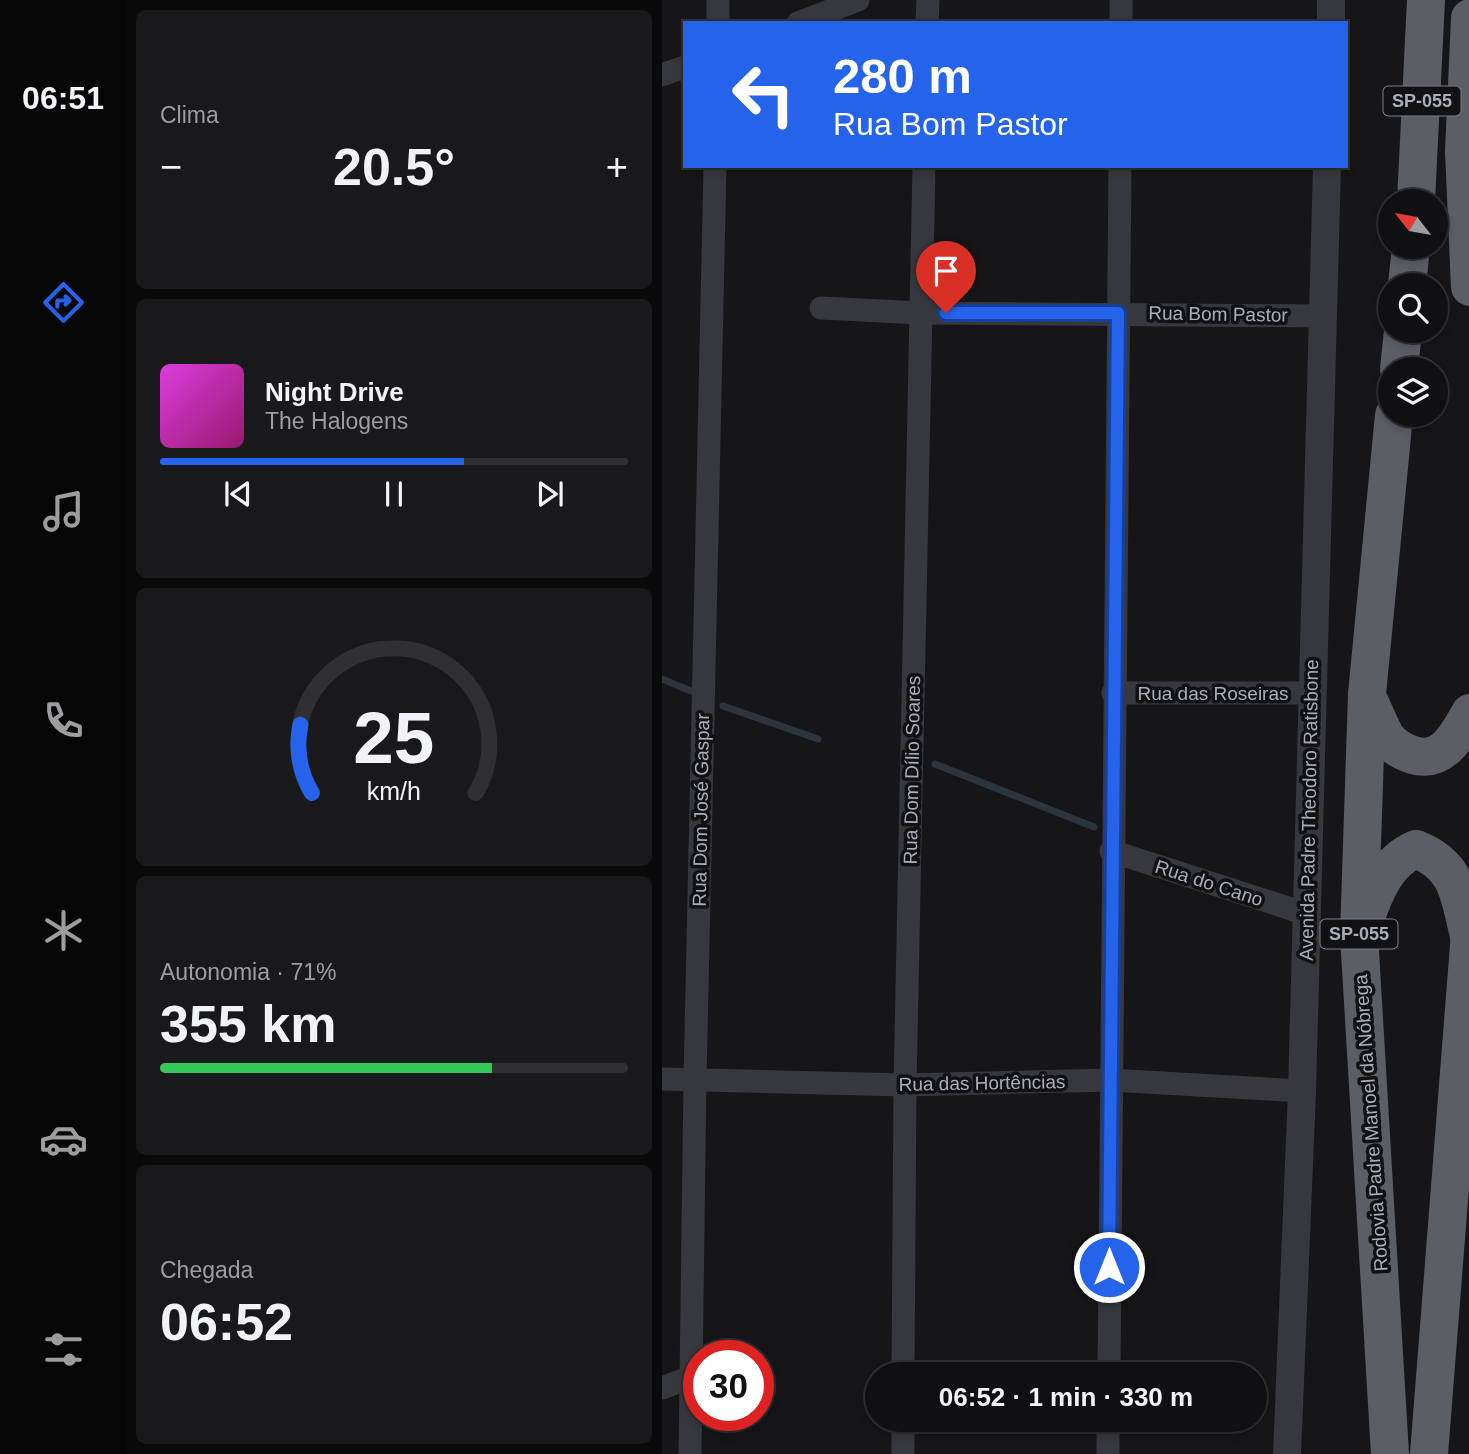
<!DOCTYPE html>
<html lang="pt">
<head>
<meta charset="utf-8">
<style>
  :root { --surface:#101012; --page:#19191b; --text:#f1f3f6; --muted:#9c9d9f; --line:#303032; --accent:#2563eb }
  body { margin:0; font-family:Helvetica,sans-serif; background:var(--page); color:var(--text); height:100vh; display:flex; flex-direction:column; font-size:26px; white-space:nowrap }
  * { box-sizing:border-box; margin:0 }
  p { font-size:23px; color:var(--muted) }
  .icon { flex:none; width:38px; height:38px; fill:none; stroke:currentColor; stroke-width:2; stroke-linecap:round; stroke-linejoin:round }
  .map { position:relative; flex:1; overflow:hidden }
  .side { display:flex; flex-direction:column; gap:10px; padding:10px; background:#09090a; width:536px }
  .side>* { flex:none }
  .guide { position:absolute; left:21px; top:21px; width:665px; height:147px; border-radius:0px; box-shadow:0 4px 10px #0003,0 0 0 2px var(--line); background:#2563eb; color:#fff; overflow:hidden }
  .needle { width:46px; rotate:301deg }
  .buttons { position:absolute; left:716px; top:189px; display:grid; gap:14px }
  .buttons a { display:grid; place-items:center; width:70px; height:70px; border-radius:50%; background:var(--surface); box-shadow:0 4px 10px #0003,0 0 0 2px var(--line); font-size:35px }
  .speed { position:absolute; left:21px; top:1340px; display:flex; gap:14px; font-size:35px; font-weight:700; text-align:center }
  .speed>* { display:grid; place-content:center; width:91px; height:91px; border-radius:50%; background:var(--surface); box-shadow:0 4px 10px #0003,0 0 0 2px var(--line); line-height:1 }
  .speed .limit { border:10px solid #d22; background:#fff; color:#111 }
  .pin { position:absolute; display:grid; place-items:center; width:60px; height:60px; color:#fff; margin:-72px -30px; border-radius:50% 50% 50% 0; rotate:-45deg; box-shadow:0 0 7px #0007 }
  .pin .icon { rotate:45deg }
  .me { position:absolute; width:77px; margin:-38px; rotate:0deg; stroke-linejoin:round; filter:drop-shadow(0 0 5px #0008) }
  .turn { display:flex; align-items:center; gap:24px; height:147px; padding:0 35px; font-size:32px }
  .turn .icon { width:91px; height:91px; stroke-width:2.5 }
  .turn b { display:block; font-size:49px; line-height:60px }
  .big { font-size:52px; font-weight:700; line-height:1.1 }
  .side .widget { flex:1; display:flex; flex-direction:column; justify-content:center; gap:10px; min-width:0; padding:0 24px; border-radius:10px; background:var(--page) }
  .side .dial { align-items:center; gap:0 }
  .dial svg { height:182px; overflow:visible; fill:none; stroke:var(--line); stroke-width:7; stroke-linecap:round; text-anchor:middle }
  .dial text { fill:var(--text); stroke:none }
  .song { display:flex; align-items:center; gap:21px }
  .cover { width:84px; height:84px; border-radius:10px; background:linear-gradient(135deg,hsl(300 70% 55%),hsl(320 70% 35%)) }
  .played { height:7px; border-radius:4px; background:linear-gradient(90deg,var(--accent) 65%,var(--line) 65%) }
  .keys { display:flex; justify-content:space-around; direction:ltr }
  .heat { display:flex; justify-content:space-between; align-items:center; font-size:38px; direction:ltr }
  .charge { height:10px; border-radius:5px; background:linear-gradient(90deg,#34c759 71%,var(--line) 0) }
  .trip { position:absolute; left:203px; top:1362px; width:402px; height:70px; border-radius:35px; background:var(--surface); box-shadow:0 4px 10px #0003,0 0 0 2px var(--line); font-weight:700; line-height:70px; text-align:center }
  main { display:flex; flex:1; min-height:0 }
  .dock { display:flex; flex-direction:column; width:126px; justify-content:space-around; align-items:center; background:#060607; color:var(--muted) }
  .dock .icon { width:49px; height:49px }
  .dock .current { color:var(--accent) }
  .dock b { font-size:32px; color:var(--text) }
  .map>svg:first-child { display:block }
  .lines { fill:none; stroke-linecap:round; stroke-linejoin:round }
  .stream { stroke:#2c353c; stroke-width:7 }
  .minor { stroke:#37383d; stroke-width:23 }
  .tertiary { stroke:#37383d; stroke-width:28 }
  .trunk { stroke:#5b5e65; stroke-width:38 }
  .route-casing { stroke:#184099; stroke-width:18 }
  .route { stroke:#2563eb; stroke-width:12 }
  .labels { text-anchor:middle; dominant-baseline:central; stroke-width:7; stroke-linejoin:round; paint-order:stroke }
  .shield { fill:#111113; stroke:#7b7e86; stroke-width:2 }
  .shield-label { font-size:18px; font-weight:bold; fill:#a8adb8 }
  .street-label { font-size:19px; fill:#a8adb8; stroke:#111113 }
</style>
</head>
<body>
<main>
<nav class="dock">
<b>06:51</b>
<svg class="icon current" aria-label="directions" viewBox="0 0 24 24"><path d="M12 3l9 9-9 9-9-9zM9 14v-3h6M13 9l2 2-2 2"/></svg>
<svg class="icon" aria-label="music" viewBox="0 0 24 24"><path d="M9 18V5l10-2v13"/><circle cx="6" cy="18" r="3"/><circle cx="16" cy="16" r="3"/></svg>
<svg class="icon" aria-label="phone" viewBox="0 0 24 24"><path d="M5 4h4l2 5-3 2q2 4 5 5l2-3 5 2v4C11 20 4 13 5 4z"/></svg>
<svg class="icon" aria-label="climate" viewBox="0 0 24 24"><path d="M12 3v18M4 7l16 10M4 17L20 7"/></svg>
<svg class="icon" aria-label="car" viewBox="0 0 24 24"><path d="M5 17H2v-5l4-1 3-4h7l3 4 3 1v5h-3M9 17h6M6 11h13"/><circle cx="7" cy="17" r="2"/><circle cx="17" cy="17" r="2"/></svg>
<svg class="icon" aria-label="filters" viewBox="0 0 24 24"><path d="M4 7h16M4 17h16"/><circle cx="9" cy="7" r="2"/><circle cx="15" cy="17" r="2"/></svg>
</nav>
<section class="side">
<div class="widget"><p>Clima</p>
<div class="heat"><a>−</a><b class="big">20.5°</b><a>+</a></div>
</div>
<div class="widget">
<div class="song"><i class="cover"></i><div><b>Night Drive</b><p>The Halogens</p></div></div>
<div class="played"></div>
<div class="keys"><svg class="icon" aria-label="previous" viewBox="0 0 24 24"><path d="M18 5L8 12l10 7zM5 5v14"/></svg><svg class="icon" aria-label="pause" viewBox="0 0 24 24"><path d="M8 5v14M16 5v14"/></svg><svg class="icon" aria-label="next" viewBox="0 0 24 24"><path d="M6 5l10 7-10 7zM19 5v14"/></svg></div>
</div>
<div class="widget dial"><svg viewBox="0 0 100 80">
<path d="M14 69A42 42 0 1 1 86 69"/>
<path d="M14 69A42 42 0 0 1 9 39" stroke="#2563eb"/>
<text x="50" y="56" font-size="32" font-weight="700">25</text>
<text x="50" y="72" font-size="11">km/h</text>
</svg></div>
<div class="widget"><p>Autonomia · 71%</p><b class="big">355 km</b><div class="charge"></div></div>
<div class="widget"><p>Chegada</p><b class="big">06:52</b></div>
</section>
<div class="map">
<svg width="808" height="1454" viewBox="0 0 808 1454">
  <rect width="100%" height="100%" fill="#161618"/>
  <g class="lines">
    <g class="stream">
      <polyline points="0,679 29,691"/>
      <polyline points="61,706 156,739"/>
      <polyline points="273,764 432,827"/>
    </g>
    <g class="minor">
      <polyline points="56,23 56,0"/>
      <polyline points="136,23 196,0"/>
      <polyline points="265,23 266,0"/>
      <polyline points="459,23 459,0"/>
      <polyline points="0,75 23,67"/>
      <polyline points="159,308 259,313 659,316"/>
      <polyline points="451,693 650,693"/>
      <polyline points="449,851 645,914"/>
      <polyline points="0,1079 243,1085 448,1080 640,1091"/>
      <polyline points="241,1374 243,1085 262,166"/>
      <polyline points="447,1374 458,166"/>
      <polyline points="0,1388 29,1377"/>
      <polyline points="28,1454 33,1079 53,166"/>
      <polyline points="241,1454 241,1419"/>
      <polyline points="446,1454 446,1419"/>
    </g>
    <g class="tertiary">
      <polyline points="669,23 669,0"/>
      <polyline points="625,1454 640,1091 665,166"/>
    </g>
    <g class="trunk">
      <polyline points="808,18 802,151 808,287"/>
      <polyline points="754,201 764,0"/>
      <polyline points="745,285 749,247"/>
      <polyline points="737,369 741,331"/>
      <path d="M 705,696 C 711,709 717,724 724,737 C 731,746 741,752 751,755 C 781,764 795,736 808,713"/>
      <path d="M 703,920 C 713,891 725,861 754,849 C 797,866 797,896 807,936"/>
      <polyline points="728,1454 697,935 705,694 732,415"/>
      <polyline points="767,1454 808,933"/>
    </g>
  </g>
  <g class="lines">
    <g class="route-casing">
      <polyline id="route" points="284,313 456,313 447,1267"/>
    </g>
    <use href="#route" class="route"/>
  </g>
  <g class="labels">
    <g class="shield">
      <rect x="721.5" y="86.5" width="77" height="29" rx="5"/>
      <rect x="658.5" y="919.5" width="77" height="29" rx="5"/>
    </g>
    <g class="shield-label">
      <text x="760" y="101">SP-055</text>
      <text x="697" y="934">SP-055</text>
    </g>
    <g class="street-label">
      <text transform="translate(556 314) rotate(1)">Rua Bom Pastor</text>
      <text x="551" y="693">Rua das Roseiras</text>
      <text transform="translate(250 770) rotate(-89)">Rua Dom Dílio Soares</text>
      <text transform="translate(39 810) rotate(-89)">Rua Dom José Gaspar</text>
      <text transform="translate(647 810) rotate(-89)">Avenida Padre Theodoro Ratisbone</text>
      <text transform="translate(547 883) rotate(18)">Rua do Cano</text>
      <text transform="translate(320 1083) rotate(-1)">Rua das Hortências</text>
      <text transform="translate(709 1123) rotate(-94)">Rodovia Padre Manoel da Nóbrega</text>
    </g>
  </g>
</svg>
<div class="buttons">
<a><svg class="needle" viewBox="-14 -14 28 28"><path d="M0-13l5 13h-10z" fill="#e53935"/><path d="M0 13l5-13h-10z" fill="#9c9d9f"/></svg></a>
<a><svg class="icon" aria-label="search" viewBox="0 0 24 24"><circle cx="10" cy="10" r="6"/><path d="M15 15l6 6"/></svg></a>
<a><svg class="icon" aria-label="layers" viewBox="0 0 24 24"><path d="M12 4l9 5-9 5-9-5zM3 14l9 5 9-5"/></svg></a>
</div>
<div class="speed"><div class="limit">30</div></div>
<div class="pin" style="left:284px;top:313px;background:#d93025"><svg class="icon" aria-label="arrive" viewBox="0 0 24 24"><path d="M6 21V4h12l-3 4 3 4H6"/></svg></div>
<svg class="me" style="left:447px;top:1267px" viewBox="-20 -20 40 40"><circle r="17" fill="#2563eb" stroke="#fff" stroke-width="3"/><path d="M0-11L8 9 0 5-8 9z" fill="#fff"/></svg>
<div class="trip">06:52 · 1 min · 330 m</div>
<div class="guide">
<div class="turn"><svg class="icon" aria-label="left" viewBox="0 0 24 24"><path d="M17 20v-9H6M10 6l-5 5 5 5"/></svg><div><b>280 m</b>Rua Bom Pastor</div></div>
</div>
</div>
</main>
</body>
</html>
